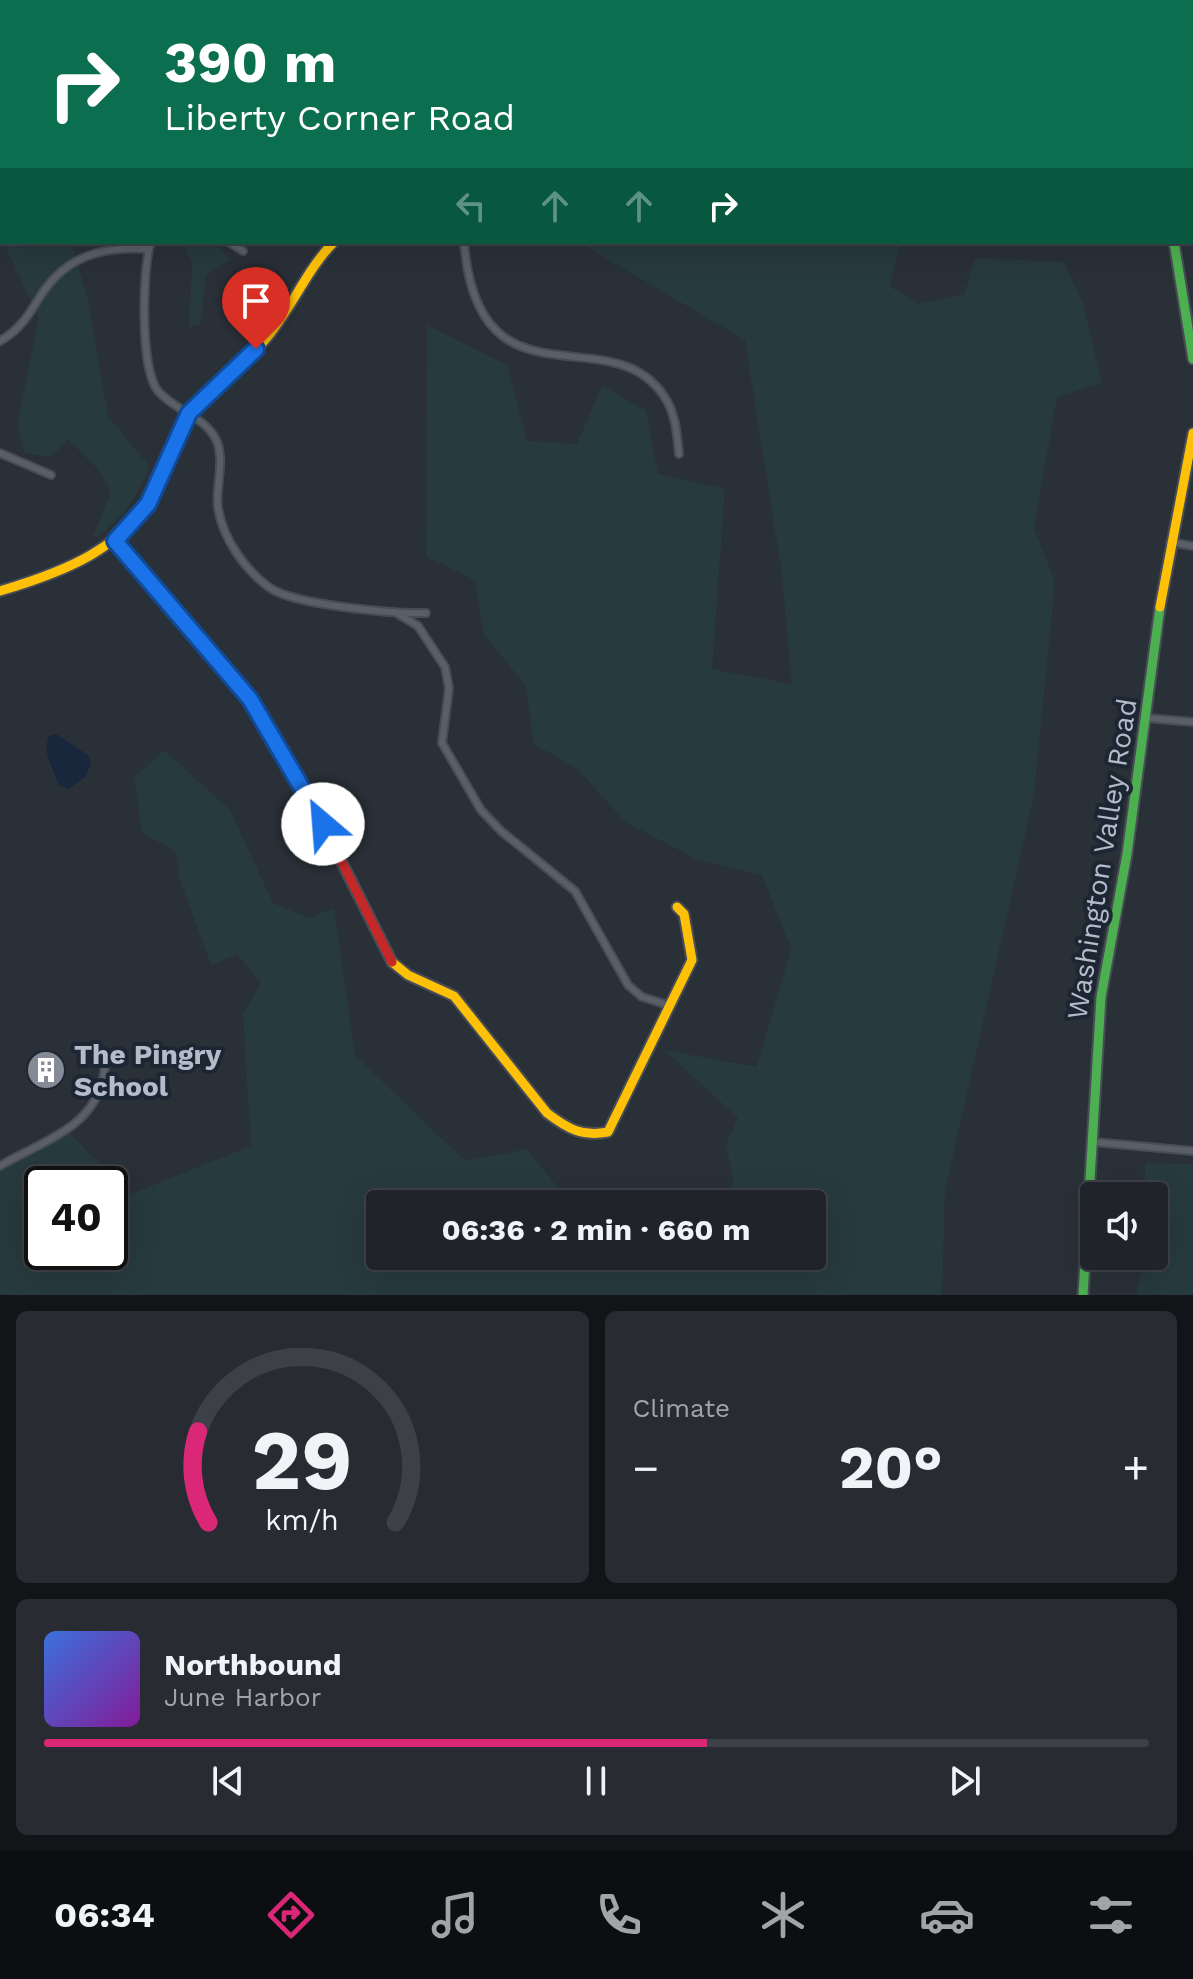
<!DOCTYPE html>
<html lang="en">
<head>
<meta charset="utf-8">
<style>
  :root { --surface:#20242a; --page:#282c32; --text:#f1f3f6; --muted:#a2a4a8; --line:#3d4147; --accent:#db2777 }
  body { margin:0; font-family:"Work Sans",sans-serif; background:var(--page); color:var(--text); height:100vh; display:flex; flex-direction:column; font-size:30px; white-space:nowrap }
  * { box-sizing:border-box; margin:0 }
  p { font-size:26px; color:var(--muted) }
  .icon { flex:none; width:44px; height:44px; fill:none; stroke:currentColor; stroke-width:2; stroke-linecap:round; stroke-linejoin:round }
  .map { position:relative; height:1295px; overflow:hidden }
  .details { display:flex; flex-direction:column; gap:16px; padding:16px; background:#121417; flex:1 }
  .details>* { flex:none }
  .hud { position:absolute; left:0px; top:0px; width:1194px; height:244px; box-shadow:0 8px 32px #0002,0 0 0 2px var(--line); background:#0b6e4f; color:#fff; overflow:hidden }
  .fabs { position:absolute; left:1080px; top:1182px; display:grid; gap:16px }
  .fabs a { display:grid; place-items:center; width:88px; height:88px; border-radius:8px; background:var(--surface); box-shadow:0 8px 32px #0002,0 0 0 2px var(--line); font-size:40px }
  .speed { position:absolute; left:24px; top:1166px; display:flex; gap:16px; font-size:40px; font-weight:700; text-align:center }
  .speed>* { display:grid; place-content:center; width:104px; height:104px; border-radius:50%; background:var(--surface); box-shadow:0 8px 32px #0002,0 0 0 2px var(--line); line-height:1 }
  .speed .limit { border:4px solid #111; border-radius:12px; background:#fff; color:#111 }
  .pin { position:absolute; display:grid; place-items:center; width:68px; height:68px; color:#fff; margin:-82px -34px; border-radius:50% 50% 50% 0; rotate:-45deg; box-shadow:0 0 8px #0007 }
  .pin .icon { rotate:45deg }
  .me { position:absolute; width:88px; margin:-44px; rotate:333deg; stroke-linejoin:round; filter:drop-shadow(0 0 6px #0008) }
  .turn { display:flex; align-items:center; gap:28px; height:168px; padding:0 32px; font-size:36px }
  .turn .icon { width:104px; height:104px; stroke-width:2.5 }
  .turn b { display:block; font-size:56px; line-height:68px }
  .lanes { display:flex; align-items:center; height:76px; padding:0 32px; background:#0003; justify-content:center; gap:40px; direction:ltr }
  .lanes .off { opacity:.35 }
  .big { font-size:60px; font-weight:700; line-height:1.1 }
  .details .tile { flex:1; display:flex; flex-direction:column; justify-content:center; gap:12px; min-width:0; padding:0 28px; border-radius:12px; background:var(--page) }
  .details .dial { align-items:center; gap:0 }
  .dial svg { height:208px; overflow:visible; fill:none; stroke:var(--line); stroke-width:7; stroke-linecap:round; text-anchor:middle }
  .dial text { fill:var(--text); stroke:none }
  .song { display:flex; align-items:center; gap:24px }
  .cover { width:96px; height:96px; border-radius:12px; background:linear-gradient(135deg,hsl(220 70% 55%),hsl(290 70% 35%)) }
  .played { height:8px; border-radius:4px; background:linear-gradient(90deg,var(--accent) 60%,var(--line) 60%) }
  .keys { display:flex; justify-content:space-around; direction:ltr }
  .heat { display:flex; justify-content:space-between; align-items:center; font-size:44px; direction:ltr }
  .details .tiles { flex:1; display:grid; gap:16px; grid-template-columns:1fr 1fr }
  .tile:last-child { grid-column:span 2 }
  .trip { position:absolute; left:366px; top:1190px; width:460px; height:80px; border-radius:8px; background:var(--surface); box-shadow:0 8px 32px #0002,0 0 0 2px var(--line); font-weight:700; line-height:80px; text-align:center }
  .dock { display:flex; height:128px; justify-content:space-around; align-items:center; background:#0d0e11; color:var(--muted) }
  .dock .icon { width:56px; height:56px }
  .dock .selected { color:var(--accent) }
  .dock b { font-size:36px; color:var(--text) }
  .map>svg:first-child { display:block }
  .green { fill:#273a3e; fill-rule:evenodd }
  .water { fill:#19273c }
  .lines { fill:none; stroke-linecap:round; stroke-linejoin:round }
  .street-casing { stroke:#484c55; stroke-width:10 }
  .fast-casing { stroke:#484c55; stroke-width:13 }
  .slow-casing { stroke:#484c55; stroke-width:13 }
  .jam-casing { stroke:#484c55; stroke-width:13 }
  .street { stroke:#5a5e66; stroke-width:6 }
  .fast { stroke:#4caf50; stroke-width:9 }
  .slow { stroke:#ffc107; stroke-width:9 }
  .jam { stroke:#c62828; stroke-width:9 }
  .route-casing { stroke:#114b97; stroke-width:20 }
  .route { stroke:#1a73e8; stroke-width:14 }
  .labels { text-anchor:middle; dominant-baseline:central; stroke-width:8; stroke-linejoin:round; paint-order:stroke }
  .street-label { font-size:28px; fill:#b4bcc9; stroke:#1d2633 }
  .poi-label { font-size:28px; font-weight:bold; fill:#b4bcc9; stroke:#1d2633; text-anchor:start }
</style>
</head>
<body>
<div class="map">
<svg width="1193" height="1295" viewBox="0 0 1193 1295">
  <rect width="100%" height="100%" fill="#2a3038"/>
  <g class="green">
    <path d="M 3,242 L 71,242 L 87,296 L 108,416 L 150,467 C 137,495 120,525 92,539 L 111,491 L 97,468 L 68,439 L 51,457 L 25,453 L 17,425 L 39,318 Z"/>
    <polygon points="181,242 212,242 231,259 206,275 200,324 189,327 192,262"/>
    <path d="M 578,242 L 901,242 L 889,286 L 919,304 L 965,294 L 974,258 L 1064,262 L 1083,304 L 1102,383 L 1057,397 L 1034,529 L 1055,581 L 1034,795 L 945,1191 L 942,1295 L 0,1295 L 0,1168 L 67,1131 L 131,1194 L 251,1146 L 243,1014 L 261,983 L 237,954 L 211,965 L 178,875 L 177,853 L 142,832 L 134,778 L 164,750 L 230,810 L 273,903 L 309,918 L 334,908 L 355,1055 L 465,1161 L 527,1149 L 571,1204 L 380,1204 L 380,1256 L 634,1256 L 650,1264 L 674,1266 L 675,1256 L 812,1256 L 812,1204 L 728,1204 L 733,1179 L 726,1144 L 738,1118 L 664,1050 L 757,1067 L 791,949 L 762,875 L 698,860 L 624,821 L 578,769 L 534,744 L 525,684 L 484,635 L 475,580 L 426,556 L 427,325 L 507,365 L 527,441 L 577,444 L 602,385 L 646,411 L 658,474 L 725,489 L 712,669 L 792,684 L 781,568 L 745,340 ZM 42,1184 L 110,1184 L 110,1252 L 42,1252 Z"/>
    <polygon points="1145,1163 1193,1164 1193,1295 1136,1295 1145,1256 1154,1256 1154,1196 1145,1196"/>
  </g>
  <path class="water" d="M 56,734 L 88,755 L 91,763 L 86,776 L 69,789 L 58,785 C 55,768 41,756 49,736 Z"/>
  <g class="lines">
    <g class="street-casing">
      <g id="street">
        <polyline points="513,0 514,2"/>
        <polyline points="382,2 387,0"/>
        <polyline points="1033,2 1037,0"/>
        <path d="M 151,242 C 142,268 140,370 158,391 C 174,410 201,415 214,436 C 227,456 215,486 218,508 C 223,539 245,570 270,588 C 295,605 394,614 426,613"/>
        <polyline points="229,242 243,251"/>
        <path d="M 464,242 C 478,419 616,311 667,401 C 676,417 677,436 679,454"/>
        <path d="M 0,341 C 20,330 30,313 41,295 C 67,255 104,246 149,249"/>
        <polyline points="0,453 51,475"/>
        <polyline points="1170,542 1193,546"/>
        <polyline points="398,614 418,626 445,667 449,688 442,743 481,810 501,831 575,891 628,985 642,997 668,1005"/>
        <polyline points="1147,718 1193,722"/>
        <polyline points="1093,1142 1193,1151"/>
        <path d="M 0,1166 C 38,1143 90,1130 102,1082 C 105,1071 107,1062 101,1052"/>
      </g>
    </g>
    <g class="fast-casing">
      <g id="fast">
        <polyline points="1174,242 1193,359"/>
        <polyline points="1083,1295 1101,997 1127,854 1160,607"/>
      </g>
    </g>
    <g class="slow-casing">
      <g id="slow">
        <polyline points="671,2 677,0"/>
        <path d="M 0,591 C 64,572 126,549 157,486 C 169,462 174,435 189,413 C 209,384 241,367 264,341 C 291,311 305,271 334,242"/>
        <polyline points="1160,607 1193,433"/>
        <path d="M 392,962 L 408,975 L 454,996 L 547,1113 C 568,1129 582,1137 608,1132 L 692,960 L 684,914 L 677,907"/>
      </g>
    </g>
    <g class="jam-casing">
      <g id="jam">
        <polyline points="1082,0 1083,2"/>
        <polyline points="115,541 250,699 303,785 392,962"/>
      </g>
    </g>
    <use href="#street" class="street"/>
    <use href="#fast" class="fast"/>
    <use href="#slow" class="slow"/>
    <use href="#jam" class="jam"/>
  </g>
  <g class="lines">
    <g class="route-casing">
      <polyline id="route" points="256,349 189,413 148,504 115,541 250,699 323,824"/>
    </g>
    <use href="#route" class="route"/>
  </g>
  <defs>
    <g id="building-disc" transform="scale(2)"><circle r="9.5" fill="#848b96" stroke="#1d2633"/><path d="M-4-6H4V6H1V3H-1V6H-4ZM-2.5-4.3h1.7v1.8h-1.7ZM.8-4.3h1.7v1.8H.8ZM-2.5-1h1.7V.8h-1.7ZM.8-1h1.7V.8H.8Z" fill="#fff"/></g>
  </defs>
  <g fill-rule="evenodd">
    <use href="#building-disc" x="46" y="1070"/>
  </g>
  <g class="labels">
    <g class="street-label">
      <text transform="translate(1102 859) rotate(-81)">Washington Valley Road</text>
    </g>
    <g class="poi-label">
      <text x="74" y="1054">The Pingry<tspan x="74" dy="32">School</tspan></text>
    </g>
  </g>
</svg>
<div class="fabs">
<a><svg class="icon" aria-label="sound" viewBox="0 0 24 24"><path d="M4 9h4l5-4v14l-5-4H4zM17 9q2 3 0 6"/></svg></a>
</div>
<div class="speed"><div class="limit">40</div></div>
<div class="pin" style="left:256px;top:349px;background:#d93025"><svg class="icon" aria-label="arrive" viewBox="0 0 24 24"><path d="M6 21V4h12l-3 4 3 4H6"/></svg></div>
<svg class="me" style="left:323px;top:824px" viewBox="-20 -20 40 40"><circle r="19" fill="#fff"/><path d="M0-13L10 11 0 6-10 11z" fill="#1a73e8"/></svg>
<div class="trip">06:36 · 2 min · 660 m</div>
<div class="hud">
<div class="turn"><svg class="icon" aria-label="right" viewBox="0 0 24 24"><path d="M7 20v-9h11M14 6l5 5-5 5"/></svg><div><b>390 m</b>Liberty Corner Road</div></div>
<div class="lanes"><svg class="icon off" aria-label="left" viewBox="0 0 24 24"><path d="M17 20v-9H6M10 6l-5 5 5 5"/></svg><svg class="icon off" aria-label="ahead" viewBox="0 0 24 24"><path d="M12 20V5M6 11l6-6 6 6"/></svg><svg class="icon off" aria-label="ahead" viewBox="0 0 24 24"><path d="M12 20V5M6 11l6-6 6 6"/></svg><svg class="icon" aria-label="right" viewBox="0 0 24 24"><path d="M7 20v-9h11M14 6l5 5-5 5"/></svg></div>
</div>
</div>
<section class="details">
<div class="tiles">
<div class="tile dial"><svg viewBox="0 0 100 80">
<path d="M14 69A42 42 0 1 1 86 69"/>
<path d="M14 69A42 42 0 0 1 10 34" stroke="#db2777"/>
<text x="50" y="56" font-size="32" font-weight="700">29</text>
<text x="50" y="72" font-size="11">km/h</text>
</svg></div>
<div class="tile"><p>Climate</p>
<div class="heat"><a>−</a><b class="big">20°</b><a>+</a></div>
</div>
<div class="tile">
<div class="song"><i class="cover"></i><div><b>Northbound</b><p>June Harbor</p></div></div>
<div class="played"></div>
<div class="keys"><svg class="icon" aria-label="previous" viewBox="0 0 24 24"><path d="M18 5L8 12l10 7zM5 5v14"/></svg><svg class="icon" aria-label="pause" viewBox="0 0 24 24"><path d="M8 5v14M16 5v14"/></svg><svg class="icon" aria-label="next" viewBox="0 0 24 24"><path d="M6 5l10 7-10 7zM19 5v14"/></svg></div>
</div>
</div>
</section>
<nav class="dock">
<b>06:34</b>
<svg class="icon selected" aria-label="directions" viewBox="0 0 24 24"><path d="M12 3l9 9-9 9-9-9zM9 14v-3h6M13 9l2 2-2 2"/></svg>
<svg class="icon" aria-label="music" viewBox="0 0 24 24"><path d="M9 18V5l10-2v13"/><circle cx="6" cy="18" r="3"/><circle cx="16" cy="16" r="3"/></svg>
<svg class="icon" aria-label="phone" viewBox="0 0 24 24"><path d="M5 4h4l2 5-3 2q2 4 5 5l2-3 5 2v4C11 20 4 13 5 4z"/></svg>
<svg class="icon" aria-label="climate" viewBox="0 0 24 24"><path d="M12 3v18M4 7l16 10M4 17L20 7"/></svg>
<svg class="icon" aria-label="car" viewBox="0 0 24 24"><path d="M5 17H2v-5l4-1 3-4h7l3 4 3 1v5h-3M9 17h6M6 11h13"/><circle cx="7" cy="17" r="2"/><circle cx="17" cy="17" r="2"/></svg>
<svg class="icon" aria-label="filters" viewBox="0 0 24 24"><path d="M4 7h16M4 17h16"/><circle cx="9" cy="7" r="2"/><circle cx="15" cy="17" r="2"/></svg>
</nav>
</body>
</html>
